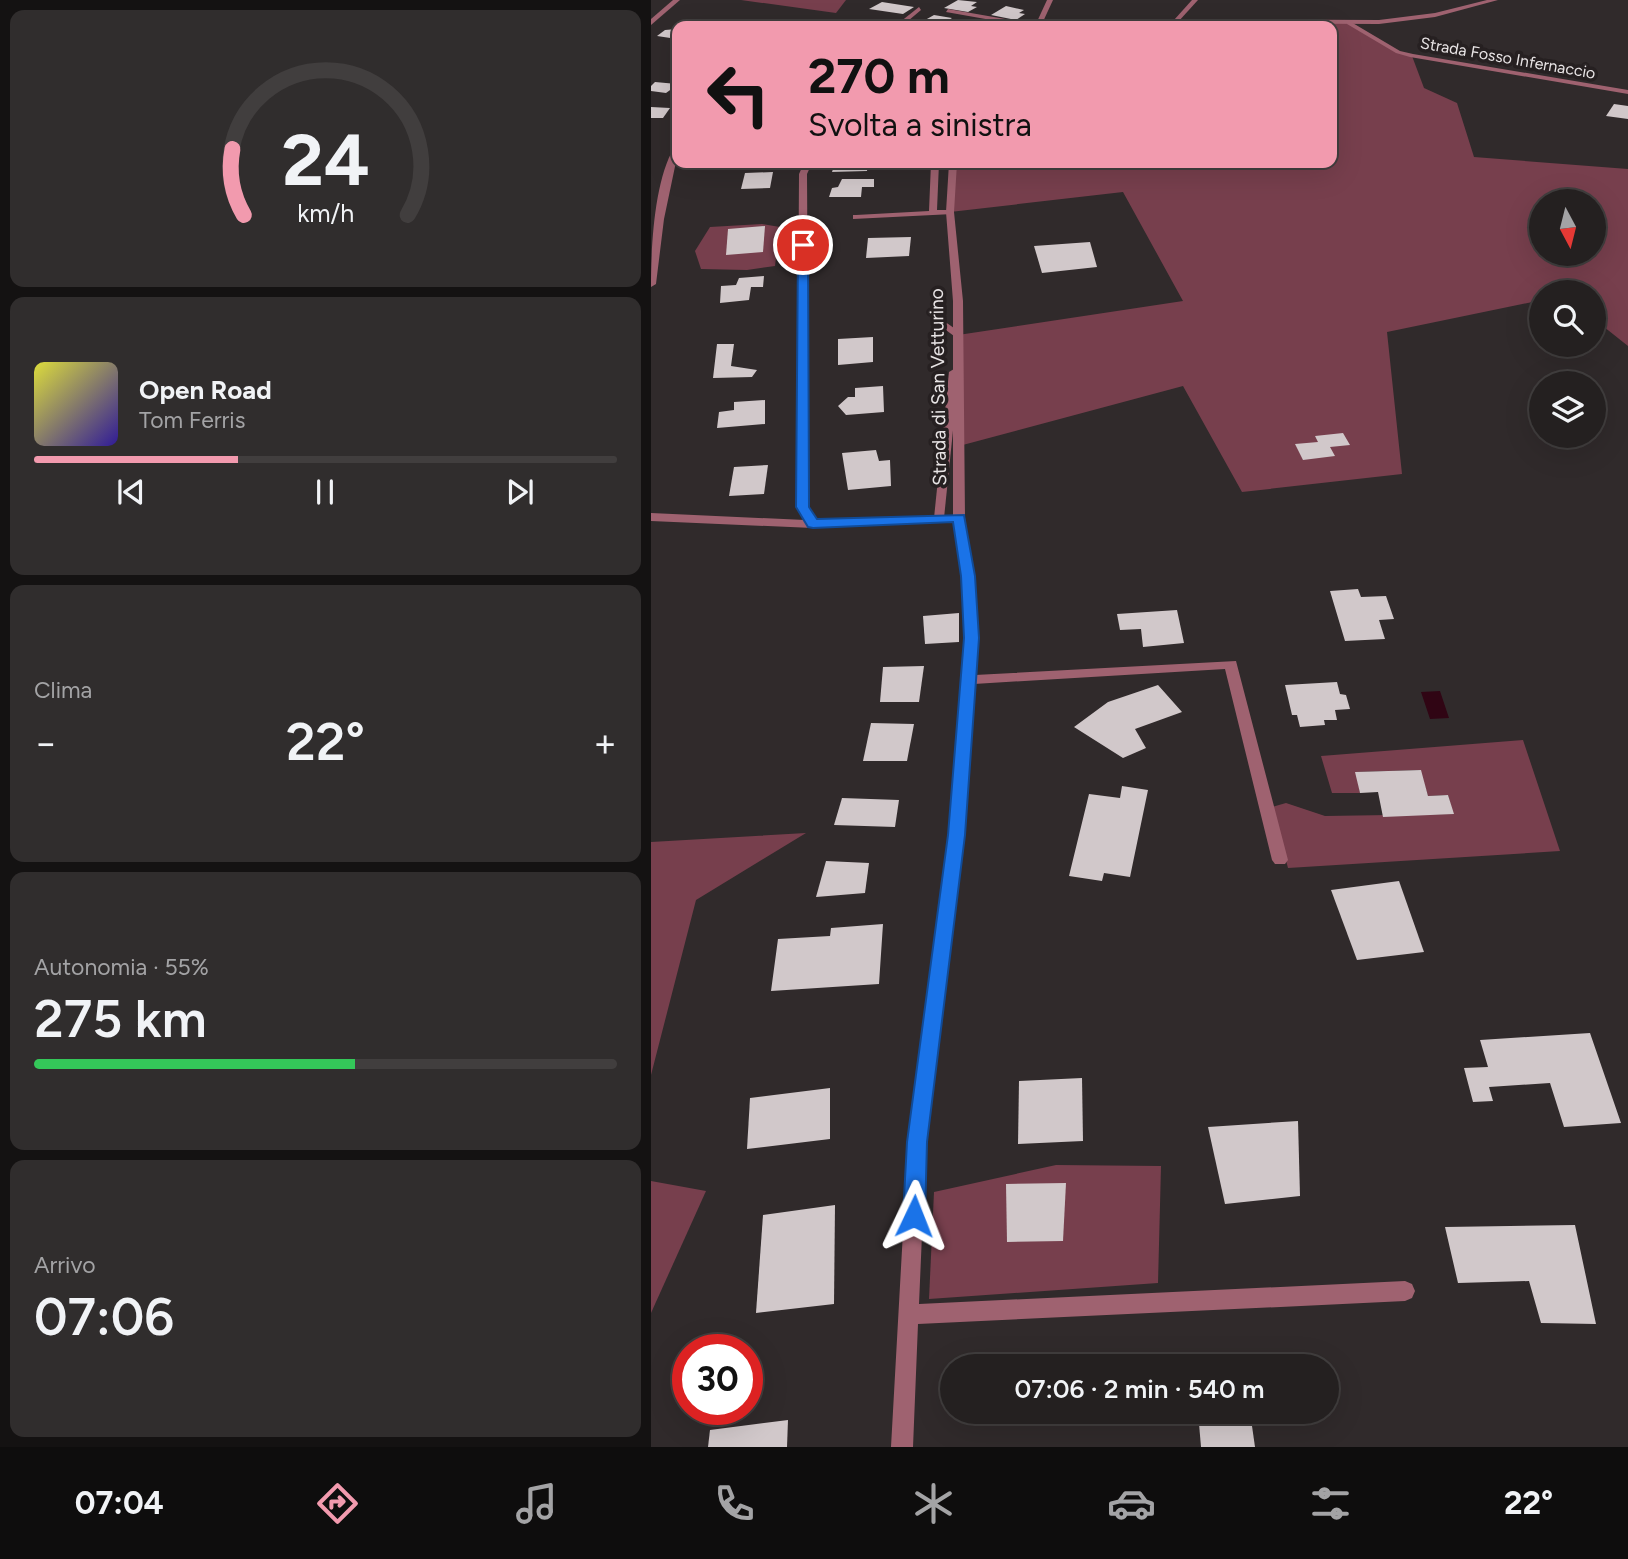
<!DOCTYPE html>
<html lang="it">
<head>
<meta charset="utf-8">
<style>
  :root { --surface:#242020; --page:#302d2d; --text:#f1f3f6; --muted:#a3a3a5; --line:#413e3e; --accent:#f29aae }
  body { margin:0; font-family:Figtree,sans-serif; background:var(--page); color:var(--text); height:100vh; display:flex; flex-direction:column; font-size:26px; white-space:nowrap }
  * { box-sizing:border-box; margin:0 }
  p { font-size:23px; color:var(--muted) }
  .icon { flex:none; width:38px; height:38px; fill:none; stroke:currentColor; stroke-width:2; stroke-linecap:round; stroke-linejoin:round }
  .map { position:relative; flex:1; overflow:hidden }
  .sheet { display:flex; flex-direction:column; gap:10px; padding:10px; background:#141212; width:651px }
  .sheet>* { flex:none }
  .hud { position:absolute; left:21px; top:21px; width:665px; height:147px; border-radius:14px; box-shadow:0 7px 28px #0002,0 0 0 2px var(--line); background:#f29aae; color:#111; overflow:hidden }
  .needle { width:46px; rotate:173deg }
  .tools { position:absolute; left:878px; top:189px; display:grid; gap:14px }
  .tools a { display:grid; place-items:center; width:77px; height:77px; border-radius:50%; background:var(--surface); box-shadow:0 7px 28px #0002,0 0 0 2px var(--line); font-size:35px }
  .speed { position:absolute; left:21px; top:1334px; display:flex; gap:14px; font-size:35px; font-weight:700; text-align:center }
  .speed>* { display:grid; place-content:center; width:91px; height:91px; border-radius:50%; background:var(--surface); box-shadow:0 7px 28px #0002,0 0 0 2px var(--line); line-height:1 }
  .speed .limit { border:10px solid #d22; background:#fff; color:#111 }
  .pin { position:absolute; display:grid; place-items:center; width:60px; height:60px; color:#fff; margin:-30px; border:4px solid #fff; border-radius:50%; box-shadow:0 2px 7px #0007 }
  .me { position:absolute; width:77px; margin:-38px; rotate:2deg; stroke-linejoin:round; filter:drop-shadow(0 0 5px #0008) }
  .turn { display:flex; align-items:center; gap:24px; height:147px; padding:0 21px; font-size:32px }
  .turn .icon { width:91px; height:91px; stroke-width:2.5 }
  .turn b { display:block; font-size:49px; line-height:60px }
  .big { font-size:52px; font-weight:600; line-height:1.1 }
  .sheet .tile { flex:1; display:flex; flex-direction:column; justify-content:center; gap:10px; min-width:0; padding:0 24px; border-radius:14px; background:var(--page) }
  .sheet .dial { align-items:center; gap:0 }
  .dial svg { height:182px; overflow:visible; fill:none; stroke:var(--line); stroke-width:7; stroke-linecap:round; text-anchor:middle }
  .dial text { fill:var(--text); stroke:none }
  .song { display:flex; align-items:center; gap:21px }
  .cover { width:84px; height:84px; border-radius:10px; background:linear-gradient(135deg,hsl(60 70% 55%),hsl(250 70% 35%)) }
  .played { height:7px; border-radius:4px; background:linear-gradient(90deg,var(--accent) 35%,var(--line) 35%) }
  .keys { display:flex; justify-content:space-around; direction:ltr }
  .heat { display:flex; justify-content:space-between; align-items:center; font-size:38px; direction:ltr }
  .charge { height:10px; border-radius:5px; background:linear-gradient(90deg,#34c759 55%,var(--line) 0) }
  .trip { position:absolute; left:289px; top:1354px; width:399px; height:70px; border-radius:35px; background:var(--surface); box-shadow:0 7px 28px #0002,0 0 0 2px var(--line); font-weight:600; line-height:70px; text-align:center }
  .dock { display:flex; height:112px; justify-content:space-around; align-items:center; background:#0e0d0d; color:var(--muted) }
  .dock .icon { width:49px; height:49px }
  .dock .on { color:var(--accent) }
  .dock b { font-size:32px; color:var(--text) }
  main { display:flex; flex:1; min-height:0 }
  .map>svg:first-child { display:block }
  .green { fill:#773f4d; fill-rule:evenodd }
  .water { fill:#300514 }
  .building { fill:#d1c8ca }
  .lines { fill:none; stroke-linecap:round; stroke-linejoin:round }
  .service { fill:#9f6270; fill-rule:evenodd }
  .minor { fill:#9f6270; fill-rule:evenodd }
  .route { fill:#1a73e8; stroke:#114b97; stroke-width:2 }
  .labels { text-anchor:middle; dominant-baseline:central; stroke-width:7; stroke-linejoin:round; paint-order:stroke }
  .far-street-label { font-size:16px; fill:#e8e4e5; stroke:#262021 }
  .street-label { font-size:19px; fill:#e8e4e5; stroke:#262021 }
</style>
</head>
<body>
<main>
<section class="sheet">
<div class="tile dial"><svg viewBox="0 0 100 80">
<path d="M14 69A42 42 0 1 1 86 69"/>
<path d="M14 69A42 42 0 0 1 9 40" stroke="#f29aae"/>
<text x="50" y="56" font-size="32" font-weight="700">24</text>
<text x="50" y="72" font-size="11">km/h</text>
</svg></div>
<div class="tile">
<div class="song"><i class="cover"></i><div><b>Open Road</b><p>Tom Ferris</p></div></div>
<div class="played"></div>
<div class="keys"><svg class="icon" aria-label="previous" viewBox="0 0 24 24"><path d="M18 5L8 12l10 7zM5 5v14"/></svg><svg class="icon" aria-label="pause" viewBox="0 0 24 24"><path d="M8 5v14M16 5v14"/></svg><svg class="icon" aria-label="next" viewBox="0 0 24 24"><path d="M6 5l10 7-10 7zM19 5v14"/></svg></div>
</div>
<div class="tile"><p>Clima</p>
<div class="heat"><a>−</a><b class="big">22°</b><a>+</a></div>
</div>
<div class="tile"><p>Autonomia · 55%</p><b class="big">275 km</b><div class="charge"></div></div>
<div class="tile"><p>Arrivo</p><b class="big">07:06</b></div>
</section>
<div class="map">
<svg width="977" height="1447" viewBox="0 0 977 1447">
  <rect width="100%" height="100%" fill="#302a2b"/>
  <g class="green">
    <polygon points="90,0 195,0 185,13"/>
    <path d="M 577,23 L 698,23 L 747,52 L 761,56 L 773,88 L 806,103 L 823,157 L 977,169 L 977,346 L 943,319 L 943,292 L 891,292 L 891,300 L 736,332 L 751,474 L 591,492 L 532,386 L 308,446 L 307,335 L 532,301 L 472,192 L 299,212 L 302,163 L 681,163 L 681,26 L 577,26 ZM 891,201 L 943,201 L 943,254 L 891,254 Z"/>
    <polygon points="33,163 145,163 144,166 30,169"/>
    <polygon points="111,224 129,227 124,266 96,270 50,269 44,251 59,227"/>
    <polygon points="872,740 909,851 637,868 621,807 635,803 674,816 802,814 797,795 777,796 769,770 705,772 709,793 681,793 670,756"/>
    <polygon points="155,833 45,900 0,1075 0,842"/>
    <polygon points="405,1165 510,1166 507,1283 278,1299 283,1192"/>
    <polygon points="0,1181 55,1191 0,1313"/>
  </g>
  <polygon class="water" points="789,691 798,718 779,719 770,692"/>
  <g class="building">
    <polygon points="307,0 326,2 320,6 326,7 317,12 293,8"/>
    <polygon points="231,2 263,7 252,14 218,9"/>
    <polygon points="355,6 373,10 368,13 374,14 365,20 340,15"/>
    <polygon points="283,15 301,18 295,22 301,23 296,26 267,24"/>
    <polygon points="26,29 26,39 6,36 14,30"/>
    <polygon points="4,82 26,84 26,85 15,93 0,91 0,86"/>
    <polygon points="963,104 977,106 977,119 955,116"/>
    <polygon points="0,107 19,108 12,118 0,118"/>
    <polygon points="184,163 217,163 216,171 181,172"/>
    <polygon points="122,172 119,188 90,189 94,173"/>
    <polygon points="191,179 223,179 223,187 211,187 210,197 178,197 181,188 187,187"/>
    <polygon points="114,226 112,252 75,255 77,229"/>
    <polygon points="260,237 258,256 215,258 217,238"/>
    <polygon points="439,242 446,267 391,273 383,246"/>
    <polygon points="113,276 112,287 100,287 98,300 69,303 70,286 85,285 88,278"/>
    <polygon points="222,337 222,362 187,365 187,339"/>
    <polygon points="66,344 83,344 80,366 106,370 101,377 62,378"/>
    <polygon points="232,386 233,412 195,415 187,406 197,397 204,397 204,388"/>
    <polygon points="114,400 114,424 66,428 68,412 83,410 83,402"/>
    <polygon points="692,433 699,445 679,447 684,456 652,460 644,444 667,442 664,436"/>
    <polygon points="225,450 228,461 239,460 240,486 197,490 191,453"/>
    <polygon points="117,465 113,494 78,496 83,467"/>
    <polygon points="707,589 710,597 735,596 743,619 728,620 734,639 694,641 679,591"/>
    <polygon points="526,610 533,643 492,647 490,629 469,630 466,614"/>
    <polygon points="308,613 308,642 274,644 272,616"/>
    <polygon points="273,666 268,702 229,702 232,667"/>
    <polygon points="686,682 689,694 695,695 699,709 684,710 686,720 673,720 674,725 649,727 646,715 641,715 634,685"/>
    <polygon points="507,685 531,712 484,729 495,748 472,758 423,727 457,702"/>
    <polygon points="220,723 263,724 256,761 212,761"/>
    <polygon points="770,770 777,796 797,795 803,814 732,817 727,792 709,793 704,772"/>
    <polygon points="471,786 497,790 479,877 453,873 451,881 418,876 438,794 469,798"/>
    <polygon points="191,798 248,800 244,827 183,825"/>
    <polygon points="175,861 218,863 214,893 165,897"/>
    <polygon points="748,881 773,952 706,960 680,890"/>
    <polygon points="232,924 228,984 120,991 127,939 179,936 180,928"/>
    <polygon points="939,1033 970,1123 913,1127 899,1083 838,1087 842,1101 822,1102 813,1068 837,1067 829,1040"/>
    <polygon points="431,1078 432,1141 367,1144 368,1081"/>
    <polygon points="179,1088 179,1139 96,1149 99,1098"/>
    <polygon points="647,1121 649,1196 574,1204 557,1127"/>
    <polygon points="415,1183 412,1241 356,1242 355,1184"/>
    <polygon points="184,1205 183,1304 105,1313 112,1215"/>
    <polygon points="924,1225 945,1324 890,1323 878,1281 807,1283 794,1227"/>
    <polygon points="547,1412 599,1412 604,1447 550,1447"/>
    <polygon points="137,1420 136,1447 57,1447 59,1430"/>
  </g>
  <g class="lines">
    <g class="service">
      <polygon points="541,0 547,0 527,22 523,22 523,20"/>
      <polygon points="268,7 270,10 251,26 244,26"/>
      <polygon points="297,9 383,24 386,26 374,26 295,12"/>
      <polygon points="696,22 700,22 749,51 762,54 977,90 977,94 759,57 745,53 696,24"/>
      <polygon points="280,163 288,163 286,210 299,210 303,212 302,214 202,219 202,215 205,215 278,211"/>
      <polygon points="283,314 310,333 310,345 304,345 303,336 280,319 280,315"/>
      <polygon points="303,369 308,372 293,518 288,521 283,518 298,372"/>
    </g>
    <g class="minor">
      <polygon points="22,0 29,0 0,25 0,19"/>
      <polygon points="396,0 402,0 390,26 384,26"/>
      <polygon points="836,0 847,0 784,17 728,24 525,23 472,26 525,19 728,20 784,13"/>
      <path d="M 23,148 L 26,148 L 26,157 L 13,219 L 5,284 L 0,287 C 0,249 3,181 23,148 Z"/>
      <polygon points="153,163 161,163 156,174 158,507 166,520 302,515 302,301 295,212 298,163 306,163 303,212 312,301 314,518 323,576 327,638 324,675 585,661 637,860 634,864 624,864 621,860 574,669 323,684 313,835 275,1142 268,1304 754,1281 761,1284 764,1291 761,1298 754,1301 267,1324 262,1447 240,1447 257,1142 297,835 313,638 311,576 303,522 162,528 0,521 0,513 154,520 146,507 148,174"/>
    </g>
  </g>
  <polygon class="route" points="152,242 157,245 158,507 166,519 313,515 324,576 328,638 314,835 276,1142 274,1216 271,1223 263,1226 255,1223 252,1216 256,1142 297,835 313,638 310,576 302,522 162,528 157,527 145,507 147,245"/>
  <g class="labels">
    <g class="far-street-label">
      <text transform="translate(857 58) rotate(10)">Strada Fosso Infernaccio</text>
    </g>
    <g class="street-label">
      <text transform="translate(287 387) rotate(-91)">Strada di San Vetturino</text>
    </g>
  </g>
</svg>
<div class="tools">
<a><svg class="needle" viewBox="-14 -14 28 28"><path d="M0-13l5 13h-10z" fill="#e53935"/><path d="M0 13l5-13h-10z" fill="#a3a3a5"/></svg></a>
<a><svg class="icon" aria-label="search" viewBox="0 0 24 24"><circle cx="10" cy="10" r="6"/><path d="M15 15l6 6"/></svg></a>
<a><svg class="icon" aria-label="layers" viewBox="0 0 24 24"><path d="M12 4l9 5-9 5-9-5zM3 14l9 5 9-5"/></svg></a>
</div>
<div class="speed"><div class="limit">30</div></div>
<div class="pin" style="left:152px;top:245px;background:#d93025"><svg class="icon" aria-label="arrive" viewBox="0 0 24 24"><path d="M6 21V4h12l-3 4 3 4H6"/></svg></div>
<svg class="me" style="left:263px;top:1216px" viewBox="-20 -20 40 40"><path d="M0-17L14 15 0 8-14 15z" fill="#1a73e8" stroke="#fff" stroke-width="4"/></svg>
<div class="trip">07:06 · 2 min · 540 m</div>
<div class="hud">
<div class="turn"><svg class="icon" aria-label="left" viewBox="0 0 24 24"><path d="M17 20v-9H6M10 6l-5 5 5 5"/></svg><div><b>270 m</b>Svolta a sinistra</div></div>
</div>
</div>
</main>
<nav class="dock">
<b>07:04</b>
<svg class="icon on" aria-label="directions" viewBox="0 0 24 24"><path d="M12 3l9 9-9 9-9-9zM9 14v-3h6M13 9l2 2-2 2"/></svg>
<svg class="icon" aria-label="music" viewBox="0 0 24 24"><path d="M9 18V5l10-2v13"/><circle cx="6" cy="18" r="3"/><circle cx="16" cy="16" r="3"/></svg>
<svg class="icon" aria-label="phone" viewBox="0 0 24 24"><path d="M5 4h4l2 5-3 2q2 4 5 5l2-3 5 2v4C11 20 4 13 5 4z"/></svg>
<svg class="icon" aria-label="climate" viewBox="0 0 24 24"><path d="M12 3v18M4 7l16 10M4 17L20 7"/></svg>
<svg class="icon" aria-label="car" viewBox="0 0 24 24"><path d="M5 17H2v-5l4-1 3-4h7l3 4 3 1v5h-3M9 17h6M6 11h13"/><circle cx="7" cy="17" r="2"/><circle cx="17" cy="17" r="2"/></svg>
<svg class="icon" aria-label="filters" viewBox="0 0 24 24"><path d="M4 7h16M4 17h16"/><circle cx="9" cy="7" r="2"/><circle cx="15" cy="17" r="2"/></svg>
<b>22°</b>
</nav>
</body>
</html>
